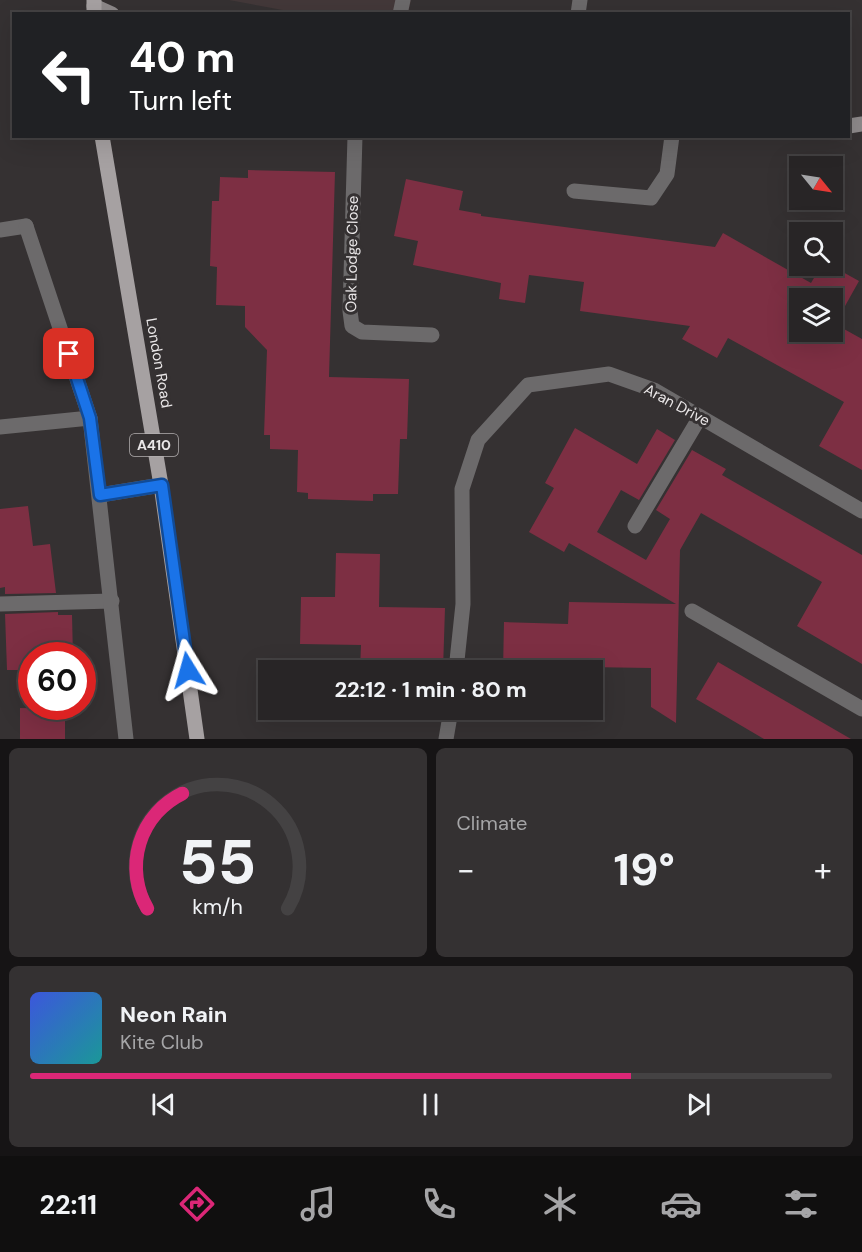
<!DOCTYPE html>
<html lang="en">
<head>
<meta charset="utf-8">
<style>
  :root { --surface:#282526; --page:#343132; --text:#f1f3f6; --muted:#a5a5a7; --line:#444243; --accent:#db2777 }
  body { margin:0; font-family:"DM Sans",sans-serif; background:var(--page); color:var(--text); height:100vh; display:flex; flex-direction:column; font-size:22px; white-space:nowrap }
  * { box-sizing:border-box; margin:0 }
  p { font-size:20px; color:var(--muted) }
  .icon { flex:none; width:33px; height:33px; fill:none; stroke:currentColor; stroke-width:2; stroke-linecap:round; stroke-linejoin:round }
  .map { position:relative; height:739px; overflow:hidden }
  .side { display:flex; flex-direction:column; gap:9px; padding:9px; background:#161415; flex:1 }
  .side>* { flex:none }
  .banner { position:absolute; left:12px; top:12px; width:838px; height:126px; border-radius:0px; box-shadow:0 6px 24px #0002,0 0 0 2px var(--line); background:#202124; color:#fff; overflow:hidden }
  .needle { width:39px; rotate:120deg }
  .fabs { position:absolute; left:789px; top:156px; display:grid; gap:12px }
  .fabs a { display:grid; place-items:center; width:54px; height:54px; border-radius:0px; background:var(--surface); box-shadow:0 6px 24px #0002,0 0 0 2px var(--line); font-size:30px }
  .speed { position:absolute; left:18px; top:642px; display:flex; gap:12px; font-size:30px; font-weight:700; text-align:center }
  .speed>* { display:grid; place-content:center; width:78px; height:78px; border-radius:50%; background:var(--surface); box-shadow:0 6px 24px #0002,0 0 0 2px var(--line); line-height:1 }
  .speed .limit { border:9px solid #d22; background:#fff; color:#111 }
  .pin { position:absolute; display:grid; place-items:center; width:51px; height:51px; color:#fff; margin:-26px; border-radius:12px; box-shadow:0 3px 9px #0006 }
  .me { position:absolute; width:66px; margin:-33px; rotate:352deg; stroke-linejoin:round; filter:drop-shadow(0 0 4px #0008) }
  .turn { display:flex; align-items:center; gap:21px; height:126px; padding:0 18px; font-size:27px }
  .turn .icon { width:78px; height:78px; stroke-width:2.5 }
  .turn b { display:block; font-size:42px; line-height:51px }
  .big { font-size:45px; font-weight:700; line-height:1.1 }
  .side .tile { flex:1; display:flex; flex-direction:column; justify-content:center; gap:9px; min-width:0; padding:0 21px; border-radius:9px; background:var(--page) }
  .side .dial { align-items:center; gap:0 }
  .dial svg { height:156px; overflow:visible; fill:none; stroke:var(--line); stroke-width:7; stroke-linecap:round; text-anchor:middle }
  .dial text { fill:var(--text); stroke:none }
  .song { display:flex; align-items:center; gap:18px }
  .cover { width:72px; height:72px; border-radius:9px; background:linear-gradient(135deg,hsl(230 70% 55%),hsl(180 70% 35%)) }
  .played { height:6px; border-radius:3px; background:linear-gradient(90deg,var(--accent) 75%,var(--line) 75%) }
  .keys { display:flex; justify-content:space-around; direction:ltr }
  .heat { display:flex; justify-content:space-between; align-items:center; font-size:33px; direction:ltr }
  .side .tiles { flex:1; display:grid; gap:9px; grid-template-columns:1fr 1fr }
  .tile:last-child { grid-column:span 2 }
  .trip { position:absolute; left:258px; top:660px; width:345px; height:60px; border-radius:0px; background:var(--surface); box-shadow:0 6px 24px #0002,0 0 0 2px var(--line); font-weight:700; line-height:60px; text-align:center }
  .tab-bar { display:flex; height:96px; justify-content:space-around; align-items:center; background:#100f0f; color:var(--muted) }
  .tab-bar .icon { width:42px; height:42px }
  .tab-bar .selected { color:var(--accent) }
  .tab-bar b { font-size:27px; color:var(--text) }
  .map>svg:first-child { display:block }
  .built { fill:#433839 }
  .building { fill:#7d2f43; fill-rule:evenodd }
  .lines { fill:none; stroke-linecap:round; stroke-linejoin:round }
  .lane { stroke:#6c6a6b; stroke-width:15 }
  .street { stroke:#6c6a6b; stroke-width:15 }
  .secondary { stroke:#8d898a; stroke-width:15 }
  .primary { stroke:#a6a1a2; stroke-width:15 }
  .route-casing { stroke:#114b97; stroke-width:15 }
  .route { stroke:#1a73e8; stroke-width:10 }
  .labels { text-anchor:middle; dominant-baseline:central; stroke-width:6; stroke-linejoin:round; paint-order:stroke }
  .shield { fill:#353132; stroke:#b4b0b1; stroke-width:1.5 }
  .shield-label { font-size:14px; font-weight:bold; fill:#eae7e8 }
  .street-label { font-size:15px; fill:#eae7e8; stroke:#353132 }
</style>
</head>
<body>
<div class="map">
<svg width="862" height="739" viewBox="0 0 862 739">
  <rect width="100%" height="100%" fill="#353132"/>
  <polygon class="built" points="229,0 411,0 408,14 299,13"/>
  <g class="building">
    <polygon points="248,170 335,172 329,377 409,379 407,439 400,439 398,494 373,494 373,501 308,499 308,493 297,492 298,450 270,449 270,435 264,435 267,350 245,327 245,306 216,305 217,267 210,266 212,201 219,201 220,177 248,178"/>
    <path d="M 406,179 L 463,191 L 459,210 L 481,214 L 481,216 L 715,247 L 723,233 L 811,283 L 821,266 L 832,266 L 859,281 L 835,324 L 862,339 L 862,470 L 819,446 L 844,402 L 728,338 L 717,358 L 682,339 L 690,326 L 580,311 L 584,282 L 529,275 L 525,303 L 499,299 L 501,283 L 413,265 L 418,241 L 394,236 ZM 800,298 L 832,298 L 832,332 L 800,332 Z"/>
    <polygon points="575,428 637,464 657,429 675,440 639,500 621,490 597,532 646,560 670,519 656,510 692,450 726,469 722,475 862,555 862,664 797,626 822,582 701,513 680,550 676,723 651,707 651,668 586,667 586,670 503,670 504,622 568,624 569,602 676,604 569,543 564,552 529,532 554,488 545,483"/>
    <polygon points="28,506 33,546 50,544 56,593 5,594 5,587 0,588 0,509"/>
    <polygon points="336,553 380,554 379,607 445,608 443,670 360,670 361,645 300,644 301,597 335,597"/>
    <polygon points="58,612 58,615 72,615 73,656 32,656 32,670 7,670 5,614"/>
    <polygon points="718,662 851,739 764,739 696,699"/>
    <polygon points="20,708 65,709 65,739 20,739"/>
    <polygon points="540,710 585,710 585,718 540,717"/>
  </g>
  <g class="lines">
    <g class="lane">
      <polyline points="400,14 403,0"/>
      <polyline points="574,191 651,198 667,174 672,136"/>
      <polyline points="0,230 26,226"/>
      <polyline points="0,427 90,418"/>
      <polyline points="635,526 700,417"/>
      <polyline points="0,604 112,601"/>
      <polyline points="692,611 862,709"/>
    </g>
    <g class="street">
      <polyline points="578,14 580,0"/>
      <polyline points="355,136 350,311 352,326 362,332 432,335"/>
      <polyline points="26,226 90,418 126,739"/>
      <polyline points="100,495 161,485"/>
      <polyline points="456,670 463,604 462,489 478,440 528,385 609,374 654,390 862,511"/>
      <polyline points="446,739 451,710"/>
    </g>
    <g class="secondary">
      <polyline points="94,6 112,14"/>
      <polyline points="849,126 862,124"/>
    </g>
    <g class="primary">
      <polyline points="94,0 94,14"/>
      <polyline points="102,136 161,485 197,739"/>
    </g>
  </g>
  <g class="lines">
    <g class="route-casing">
      <polyline id="route" points="69,354 90,418 100,495 162,485 188,670"/>
    </g>
    <use href="#route" class="route"/>
  </g>
  <g class="labels">
    <rect class="shield" x="130" y="434" width="48" height="22" rx="4.5"/>
    <g class="shield-label">
      <text x="154" y="445">A410</text>
    </g>
    <g class="street-label">
      <text transform="translate(352 254) rotate(-89)">Oak Lodge Close</text>
      <text transform="translate(159 363) rotate(80)">London Road</text>
      <text transform="translate(677 405) rotate(28)">Aran Drive</text>
    </g>
  </g>
</svg>
<div class="fabs">
<a><svg class="needle" viewBox="-14 -14 28 28"><path d="M0-13l5 13h-10z" fill="#e53935"/><path d="M0 13l5-13h-10z" fill="#a5a5a7"/></svg></a>
<a><svg class="icon" aria-label="search" viewBox="0 0 24 24"><circle cx="10" cy="10" r="6"/><path d="M15 15l6 6"/></svg></a>
<a><svg class="icon" aria-label="layers" viewBox="0 0 24 24"><path d="M12 4l9 5-9 5-9-5zM3 14l9 5 9-5"/></svg></a>
</div>
<div class="speed"><div class="limit">60</div></div>
<div class="pin" style="left:69px;top:354px;background:#d93025"><svg class="icon" aria-label="arrive" viewBox="0 0 24 24"><path d="M6 21V4h12l-3 4 3 4H6"/></svg></div>
<svg class="me" style="left:188px;top:670px" viewBox="-20 -20 40 40"><path d="M0-17L14 15 0 8-14 15z" fill="#1a73e8" stroke="#fff" stroke-width="4"/></svg>
<div class="trip">22:12 · 1 min · 80 m</div>
<div class="banner">
<div class="turn"><svg class="icon" aria-label="left" viewBox="0 0 24 24"><path d="M17 20v-9H6M10 6l-5 5 5 5"/></svg><div><b>40 m</b>Turn left</div></div>
</div>
</div>
<section class="side">
<div class="tiles">
<div class="tile dial"><svg viewBox="0 0 100 80">
<path d="M14 69A42 42 0 1 1 86 69"/>
<path d="M14 69A42 42 0 0 1 32 10" stroke="#db2777"/>
<text x="50" y="56" font-size="32" font-weight="700">55</text>
<text x="50" y="72" font-size="11">km/h</text>
</svg></div>
<div class="tile"><p>Climate</p>
<div class="heat"><a>−</a><b class="big">19°</b><a>+</a></div>
</div>
<div class="tile">
<div class="song"><i class="cover"></i><div><b>Neon Rain</b><p>Kite Club</p></div></div>
<div class="played"></div>
<div class="keys"><svg class="icon" aria-label="previous" viewBox="0 0 24 24"><path d="M18 5L8 12l10 7zM5 5v14"/></svg><svg class="icon" aria-label="pause" viewBox="0 0 24 24"><path d="M8 5v14M16 5v14"/></svg><svg class="icon" aria-label="next" viewBox="0 0 24 24"><path d="M6 5l10 7-10 7zM19 5v14"/></svg></div>
</div>
</div>
</section>
<nav class="tab-bar">
<b>22:11</b>
<svg class="icon selected" aria-label="directions" viewBox="0 0 24 24"><path d="M12 3l9 9-9 9-9-9zM9 14v-3h6M13 9l2 2-2 2"/></svg>
<svg class="icon" aria-label="music" viewBox="0 0 24 24"><path d="M9 18V5l10-2v13"/><circle cx="6" cy="18" r="3"/><circle cx="16" cy="16" r="3"/></svg>
<svg class="icon" aria-label="phone" viewBox="0 0 24 24"><path d="M5 4h4l2 5-3 2q2 4 5 5l2-3 5 2v4C11 20 4 13 5 4z"/></svg>
<svg class="icon" aria-label="climate" viewBox="0 0 24 24"><path d="M12 3v18M4 7l16 10M4 17L20 7"/></svg>
<svg class="icon" aria-label="car" viewBox="0 0 24 24"><path d="M5 17H2v-5l4-1 3-4h7l3 4 3 1v5h-3M9 17h6M6 11h13"/><circle cx="7" cy="17" r="2"/><circle cx="17" cy="17" r="2"/></svg>
<svg class="icon" aria-label="filters" viewBox="0 0 24 24"><path d="M4 7h16M4 17h16"/><circle cx="9" cy="7" r="2"/><circle cx="15" cy="17" r="2"/></svg>
</nav>
</body>
</html>
